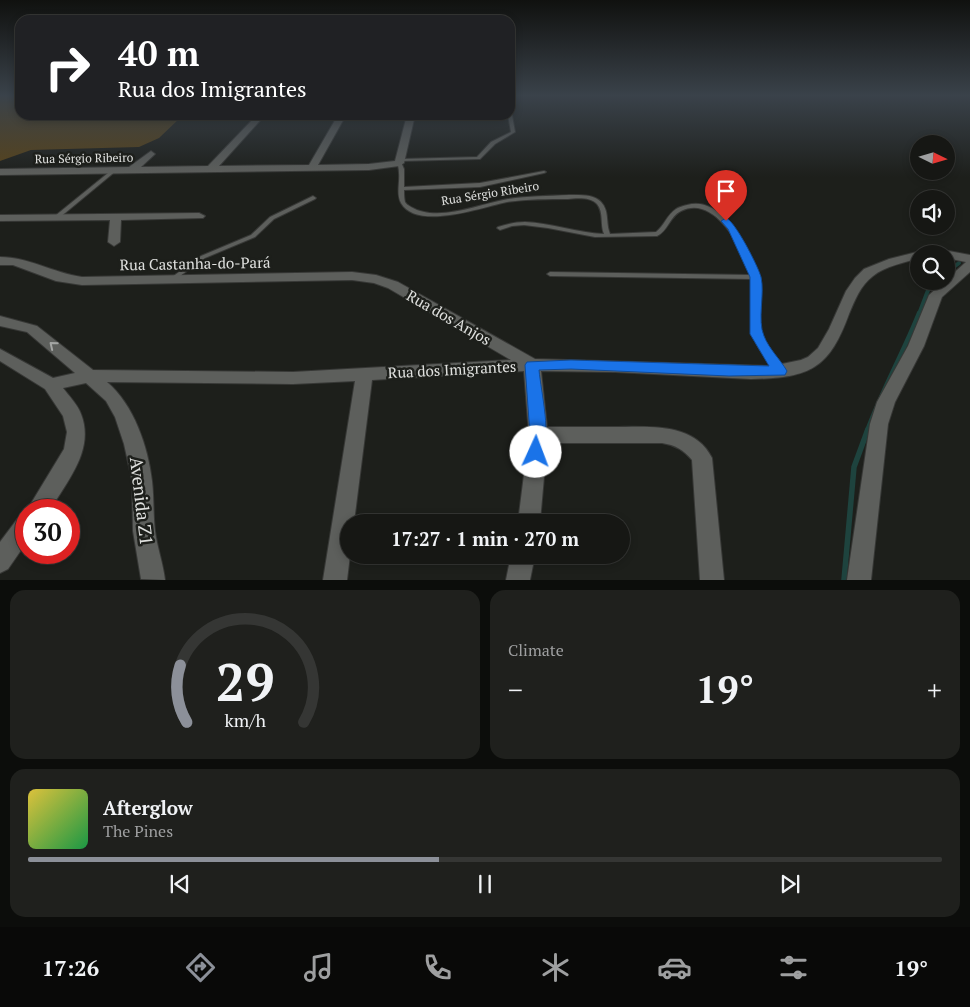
<!DOCTYPE html>
<html lang="en">
<head>
<meta charset="utf-8">
<style>
  :root { --surface:#161714; --page:#1f201d; --text:#f1f3f6; --muted:#9e9fa0; --line:#353634; --accent:#8c9099 }
  body { margin:0; font-family:"PT Serif",serif; background:var(--page); color:var(--text); height:100vh; display:flex; flex-direction:column; font-size:19px; white-space:nowrap }
  * { box-sizing:border-box; margin:0 }
  p { font-size:16px; color:var(--muted) }
  .icon { flex:none; width:28px; height:28px; fill:none; stroke:currentColor; stroke-width:2; stroke-linecap:round; stroke-linejoin:round }
  .map { position:relative; height:580px; overflow:hidden }
  .side { display:flex; flex-direction:column; gap:10px; padding:10px; background:#0c0d0b; flex:1 }
  .side>* { flex:none }
  .top-card { position:absolute; left:15px; top:15px; width:500px; height:105px; border-radius:15px; box-shadow:0 2px 8px #0003,0 0 0 1px var(--line); background:#202124; color:#fff; overflow:hidden }
  .needle { width:32px; rotate:95deg }
  .tools { position:absolute; left:910px; top:135px; display:grid; gap:10px }
  .tools a { display:grid; place-items:center; width:45px; height:45px; border-radius:50%; background:var(--surface); box-shadow:0 2px 8px #0003,0 0 0 1px var(--line); font-size:25px }
  .speed { position:absolute; left:15px; top:499px; display:flex; gap:10px; font-size:25px; font-weight:700; text-align:center }
  .speed>* { display:grid; place-content:center; width:65px; height:65px; border-radius:50%; background:var(--surface); box-shadow:0 2px 8px #0003,0 0 0 1px var(--line); line-height:1 }
  .speed .limit { border:8px solid #d22; background:#fff; color:#111 }
  .pin { position:absolute; display:grid; place-items:center; width:42px; height:42px; color:#fff; margin:-51px -21px; border-radius:50% 50% 50% 0; rotate:-45deg; box-shadow:0 0 5px #0007 }
  .pin .icon { rotate:45deg }
  .me { position:absolute; width:55px; margin:-28px; rotate:2deg; stroke-linejoin:round; filter:drop-shadow(0 0 4px #0008) }
  .turn { display:flex; align-items:center; gap:18px; height:105px; padding:0 20px; font-size:22px }
  .turn .icon { width:65px; height:65px; stroke-width:2.5 }
  .turn b { display:block; font-size:35px; line-height:42px }
  .big { font-size:38px; font-weight:600; line-height:1.1 }
  .side .widget { flex:1; display:flex; flex-direction:column; justify-content:center; gap:8px; min-width:0; padding:0 18px; border-radius:15px; background:var(--page) }
  .side .dial { align-items:center; gap:0 }
  .dial svg { height:130px; overflow:visible; fill:none; stroke:var(--line); stroke-width:7; stroke-linecap:round; text-anchor:middle }
  .dial text { fill:var(--text); stroke:none }
  .song { display:flex; align-items:center; gap:15px }
  .cover { width:60px; height:60px; border-radius:8px; background:linear-gradient(135deg,hsl(50 70% 55%),hsl(140 70% 35%)) }
  .played { height:5px; border-radius:2px; background:linear-gradient(90deg,var(--accent) 45%,var(--line) 45%) }
  .keys { display:flex; justify-content:space-around; direction:ltr }
  .heat { display:flex; justify-content:space-between; align-items:center; font-size:28px; direction:ltr }
  .side .tiles { flex:1; display:grid; gap:10px; grid-template-columns:1fr 1fr }
  .widget:last-child { grid-column:span 2 }
  .trip { position:absolute; left:340px; top:514px; width:290px; height:50px; border-radius:25px; background:var(--surface); box-shadow:0 2px 8px #0003,0 0 0 1px var(--line); font-weight:600; line-height:50px; text-align:center }
  .tab-bar { display:flex; height:80px; justify-content:space-around; align-items:center; background:#090908; color:var(--muted) }
  .tab-bar .icon { width:35px; height:35px }
  .tab-bar .active { color:var(--accent) }
  .tab-bar b { font-size:22px; color:var(--text) }
  .map>svg:first-child { display:block }
  .forest { fill:#584319 }
  .lines { fill:none; stroke-linecap:round; stroke-linejoin:round }
  .stream-far2 { stroke:#1e433e; stroke-width:4 }
  .stream-far1 { stroke:#1e433e; stroke-width:4.5 }
  .stream { stroke:#1e433e; stroke-width:5.5 }
  .service-casing { stroke:#373836; stroke-width:2 }
  .minor-casing { stroke:#373836; stroke-width:2 }
  .path { stroke:#848683; stroke-width:1; stroke-dasharray:1 1; stroke-linecap:butt }
  .service { fill:#5d5f5c; fill-rule:evenodd }
  .minor { fill:#5d5f5c; fill-rule:evenodd }
  .oneway { stroke:#a4a6a4 }
  .route { fill:#1a73e8; stroke:#114b97 }
  .labels { text-anchor:middle; dominant-baseline:central; stroke-width:5; stroke-linejoin:round; paint-order:stroke }
  .far-street-label { font-size:12px; fill:#dfe0de; stroke:#1d1f1b }
  .street-label { font-size:15px; fill:#dfe0de; stroke:#1d1f1b }
  .near-street-label { font-size:18px; fill:#dfe0de; stroke:#1d1f1b }
</style>
</head>
<body>
<div class="map">
<svg width="970" height="580" viewBox="0 0 970 580">
  <rect width="100%" height="100%" fill="#1d1f1b"/>
  <polygon class="forest" points="0,96 20,96 20,115 218,115 180,118 159,138 139,147 31,150 0,161"/>
  <g class="lines">
    <g class="stream-far2">
      <polyline points="946,273 959,263"/>
      <polyline points="919,314 930,285 934,281"/>
    </g>
    <path class="stream-far1" d="M 867,431 C 882,390 903,353 919,313"/>
    <polyline class="stream" points="844,580 854,467 868,429"/>
    <g class="service-casing">
      <g id="service">
        <polygon points="510,114 512,115 515,132 495,144 480,159 401,161 399,160 401,159 477,157 491,142 511,132 508,115 510,115"/>
        <path d="M 397,162 L 401,162 L 404,169 L 404,187 L 480,183 L 544,171 L 546,172 L 544,173 L 480,187 L 404,190 C 404,194 404,198 405,202 C 407,205 408,205 411,207 C 438,223 479,204 508,199 C 528,196 548,196 569,195 C 579,195 594,194 601,202 C 609,210 606,222 609,231 L 610,234 L 656,232 C 664,226 667,215 676,209 C 679,207 683,206 687,205 C 716,197 734,229 746,250 C 751,259 757,268 758,278 C 762,297 755,317 761,336 C 765,349 777,359 784,371 L 783,373 L 780,374 L 777,373 C 768,360 754,346 752,330 C 749,313 753,296 752,279 L 550,276 L 547,274 L 550,272 L 751,275 C 743,249 715,194 681,211 C 670,216 668,231 657,236 L 595,237 L 548,228 L 524,225 L 512,226 L 500,230 L 497,228 L 498,227 C 507,224 516,222 525,222 C 552,223 577,233 604,234 C 600,225 604,212 597,204 C 591,197 577,198 568,199 C 548,199 527,199 507,202 C 483,207 417,231 401,203 C 396,194 400,183 399,173 C 399,169 398,165 397,162 Z"/>
        <polygon points="113,169 117,170 59,218 55,218 55,216"/>
        <polygon points="313,196 316,198 315,199 274,219 255,237 205,258 173,281 169,281 168,280 201,256 251,235 270,217"/>
      </g>
    </g>
    <g class="minor-casing">
      <g id="minor">
        <polygon points="257,115 265,115 219,166 309,165 338,115 346,115 318,165 369,164 395,161 407,115 415,115 404,163 399,166 369,170 0,175 0,169 129,167 151,151 155,154 141,167 208,166"/>
        <polygon points="199,213 205,216 203,218 121,220 120,242 114,246 108,242 110,220 0,221 0,215"/>
        <path d="M 933,248 L 970,255 L 970,272 L 942,297 L 924,346 L 895,402 L 888,424 L 871,580 L 847,580 L 870,424 L 877,402 L 908,346 L 929,295 L 966,262 L 946,258 L 946,254 L 919,254 L 919,258 C 904,263 885,266 873,276 C 860,286 855,300 849,314 C 829,369 810,378 751,379 L 615,372 L 541,371 L 547,427 C 568,427 590,427 612,427 C 646,427 694,421 712,458 L 724,580 L 700,580 L 692,460 C 684,450 675,445 662,443 L 547,443 L 540,522 L 518,522 L 529,435 L 524,371 L 372,380 L 354,522 L 349,522 L 350,555 L 347,580 L 323,580 L 355,381 L 293,384 L 107,382 C 134,405 148,447 152,481 C 154,498 153,514 155,531 C 157,547 163,563 165,580 L 141,579 L 133,531 L 132,480 L 124,444 L 115,417 L 106,401 L 86,383 L 63,388 C 69,396 78,405 81,414 C 95,450 67,481 50,510 L 27,510 L 64,449 L 67,432 L 63,416 L 45,389 L 0,361 L 0,349 L 53,378 L 75,373 L 27,332 L 0,326 L 0,316 L 37,326 L 93,370 L 293,372 L 511,360 L 388,288 L 374,283 L 352,280 L 82,285 L 56,281 L 13,265 L 0,265 L 0,257 C 28,257 54,273 82,277 L 352,272 L 376,275 L 398,282 L 535,359 L 772,366 L 801,360 L 808,357 L 818,348 L 829,329 L 846,291 L 855,278 L 864,269 L 889,259 Z"/>
        <polygon points="26,515 26,543 8,569 0,573 0,542 18,518"/>
        <polygon points="511,555 535,555 530,580 506,580"/>
      </g>
    </g>
    <polyline class="path" points="268,120 327,120"/>
    <use href="#service" class="service"/>
    <use href="#minor" class="minor"/>
  </g>
  <defs><path id="oneway-chevron" d="M-2-3.5L2.5 0L-2 3.5" fill="none" stroke-width="1.6" stroke-linecap="round" stroke-linejoin="round" transform="scale(1.25)"/></defs>
  <use class="oneway" href="#oneway-chevron" transform="translate(53 345) rotate(-141)"/>
  <linearGradient id="sky" x2="0" y2="1"><stop stop-color="#10110f"/><stop offset="0.54" stop-color="#3a424a"/><stop offset="1" stop-color="#3a424a" stop-opacity="0"/></linearGradient>
  <rect width="970" height="177" fill="url(#sky)"/>
  <path class="route" d="M 726,218 C 735,221 758,266 761,277 C 765,294 757,320 764,336 C 769,349 780,359 787,371 L 785,375 L 729,376 L 571,369 L 539,370 C 541,392 552,437 542,457 L 536,459 L 531,457 L 528,452 L 530,435 L 525,365 L 527,362 L 571,360 L 769,366 L 750,334 L 750,277 L 728,229 L 721,221 Z"/>
  <g class="labels">
    <g class="far-street-label">
      <text transform="translate(84 158) rotate(-1)">Rua Sérgio Ribeiro</text>
      <text transform="translate(490 193) rotate(-9)">Rua Sérgio Ribeiro</text>
    </g>
    <g class="street-label">
      <text transform="translate(195 263) rotate(-1)">Rua Castanha-do-Pará</text>
      <text transform="translate(449 317) rotate(30)">Rua dos Anjos</text>
      <text transform="translate(452 369) rotate(-3)">Rua dos Imigrantes</text>
    </g>
    <g class="near-street-label">
      <text transform="translate(142 501) rotate(83)">Avenida Z1</text>
    </g>
  </g>
</svg>
<div class="tools">
<a><svg class="needle" viewBox="-14 -14 28 28"><path d="M0-13l5 13h-10z" fill="#e53935"/><path d="M0 13l5-13h-10z" fill="#9e9fa0"/></svg></a>
<a><svg class="icon" aria-label="sound" viewBox="0 0 24 24"><path d="M4 9h4l5-4v14l-5-4H4zM17 9q2 3 0 6"/></svg></a>
<a><svg class="icon" aria-label="search" viewBox="0 0 24 24"><circle cx="10" cy="10" r="6"/><path d="M15 15l6 6"/></svg></a>
</div>
<div class="speed"><div class="limit">30</div></div>
<div class="pin" style="left:726px;top:221px;background:#d93025"><svg class="icon" aria-label="arrive" viewBox="0 0 24 24"><path d="M6 21V4h12l-3 4 3 4H6"/></svg></div>
<svg class="me" style="left:536px;top:452px" viewBox="-20 -20 40 40"><circle r="19" fill="#fff"/><path d="M0-13L10 11 0 6-10 11z" fill="#1a73e8"/></svg>
<div class="trip">17:27 · 1 min · 270 m</div>
<div class="top-card">
<div class="turn"><svg class="icon" aria-label="right" viewBox="0 0 24 24"><path d="M7 20v-9h11M14 6l5 5-5 5"/></svg><div><b>40 m</b>Rua dos Imigrantes</div></div>
</div>
</div>
<section class="side">
<div class="tiles">
<div class="widget dial"><svg viewBox="0 0 100 80">
<path d="M14 69A42 42 0 1 1 86 69"/>
<path d="M14 69A42 42 0 0 1 10 34" stroke="#8c9099"/>
<text x="50" y="56" font-size="32" font-weight="700">29</text>
<text x="50" y="72" font-size="11">km/h</text>
</svg></div>
<div class="widget"><p>Climate</p>
<div class="heat"><a>−</a><b class="big">19°</b><a>+</a></div>
</div>
<div class="widget">
<div class="song"><i class="cover"></i><div><b>Afterglow</b><p>The Pines</p></div></div>
<div class="played"></div>
<div class="keys"><svg class="icon" aria-label="previous" viewBox="0 0 24 24"><path d="M18 5L8 12l10 7zM5 5v14"/></svg><svg class="icon" aria-label="pause" viewBox="0 0 24 24"><path d="M8 5v14M16 5v14"/></svg><svg class="icon" aria-label="next" viewBox="0 0 24 24"><path d="M6 5l10 7-10 7zM19 5v14"/></svg></div>
</div>
</div>
</section>
<nav class="tab-bar">
<b>17:26</b>
<svg class="icon active" aria-label="directions" viewBox="0 0 24 24"><path d="M12 3l9 9-9 9-9-9zM9 14v-3h6M13 9l2 2-2 2"/></svg>
<svg class="icon" aria-label="music" viewBox="0 0 24 24"><path d="M9 18V5l10-2v13"/><circle cx="6" cy="18" r="3"/><circle cx="16" cy="16" r="3"/></svg>
<svg class="icon" aria-label="phone" viewBox="0 0 24 24"><path d="M5 4h4l2 5-3 2q2 4 5 5l2-3 5 2v4C11 20 4 13 5 4z"/></svg>
<svg class="icon" aria-label="climate" viewBox="0 0 24 24"><path d="M12 3v18M4 7l16 10M4 17L20 7"/></svg>
<svg class="icon" aria-label="car" viewBox="0 0 24 24"><path d="M5 17H2v-5l4-1 3-4h7l3 4 3 1v5h-3M9 17h6M6 11h13"/><circle cx="7" cy="17" r="2"/><circle cx="17" cy="17" r="2"/></svg>
<svg class="icon" aria-label="filters" viewBox="0 0 24 24"><path d="M4 7h16M4 17h16"/><circle cx="9" cy="7" r="2"/><circle cx="15" cy="17" r="2"/></svg>
<b>19°</b>
</nav>
</body>
</html>
